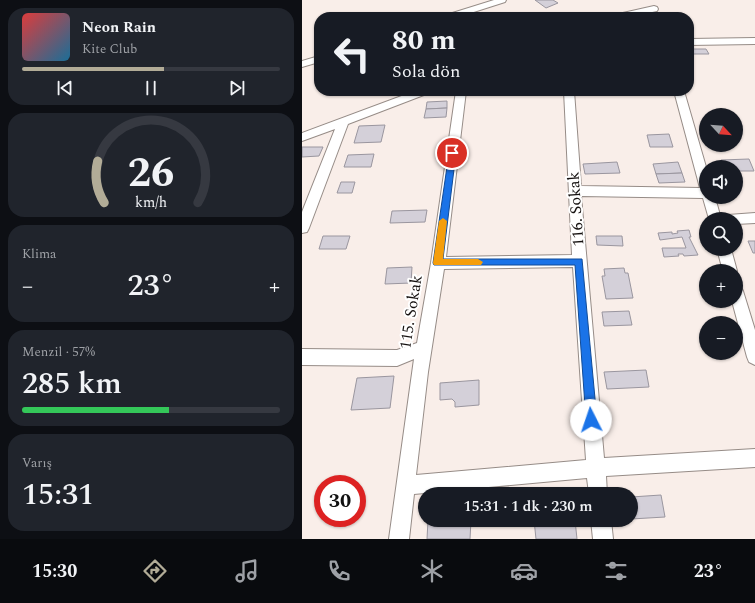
<!DOCTYPE html>
<html lang="tr">
<head>
<meta charset="utf-8">
<style>
  :root { --surface:#171b24; --page:#20242c; --text:#f1f3f6; --muted:#9ea1a6; --line:#363941; --accent:#b2ac97 }
  body { margin:0; font-family:Spectral,serif; background:var(--page); color:var(--text); height:100vh; display:flex; flex-direction:column; font-size:15px; white-space:nowrap }
  * { box-sizing:border-box; margin:0 }
  p { font-size:13px; color:var(--muted) }
  .icon { flex:none; width:22px; height:22px; fill:none; stroke:currentColor; stroke-width:2; stroke-linecap:round; stroke-linejoin:round }
  .map { position:relative; flex:1; overflow:hidden }
  .details { display:flex; flex-direction:column; gap:8px; padding:8px; background:#0d0f14; width:302px }
  .details>* { flex:none }
  .top-card { position:absolute; left:12px; top:12px; width:380px; height:84px; border-radius:16px; box-shadow:0 1px 3px #0004; background:#171b24; color:var(--text); overflow:hidden }
  .needle { width:26px; rotate:116deg }
  .tools { position:absolute; left:397px; top:108px; display:grid; gap:8px }
  .tools a { display:grid; place-items:center; width:44px; height:44px; border-radius:50%; background:var(--surface); box-shadow:0 1px 3px #0004; font-size:20px }
  .speed { position:absolute; left:12px; top:475px; display:flex; gap:8px; font-size:20px; font-weight:700; text-align:center }
  .speed>* { display:grid; place-content:center; width:52px; height:52px; border-radius:50%; background:var(--surface); box-shadow:0 1px 3px #0004; line-height:1 }
  .speed .limit { border:6px solid #d22; background:#fff; color:#111 }
  .pin { position:absolute; display:grid; place-items:center; width:34px; height:34px; color:#fff; margin:-17px; border:2px solid #fff; border-radius:50%; box-shadow:0 1px 4px #0007 }
  .me { position:absolute; width:44px; margin:-22px; rotate:356deg; stroke-linejoin:round; filter:drop-shadow(0 0 3px #0008) }
  .turn { display:flex; align-items:center; gap:14px; height:84px; padding:0 12px; font-size:18px }
  .turn .icon { width:52px; height:52px; stroke-width:2.5 }
  .turn b { display:block; font-size:28px; line-height:34px }
  .big { font-size:30px; font-weight:600; line-height:1.1 }
  .details .widget { flex:1; display:flex; flex-direction:column; justify-content:center; gap:6px; min-width:0; padding:0 14px; border-radius:16px; background:var(--page) }
  .details .dial { align-items:center; gap:0 }
  .dial svg { height:104px; overflow:visible; fill:none; stroke:var(--line); stroke-width:7; stroke-linecap:round; text-anchor:middle }
  .dial text { fill:var(--text); stroke:none }
  .song { display:flex; align-items:center; gap:12px }
  .cover { width:48px; height:48px; border-radius:6px; background:linear-gradient(135deg,hsl(0 70% 55%),hsl(200 70% 35%)) }
  .played { height:4px; border-radius:2px; background:linear-gradient(90deg,var(--accent) 55%,var(--line) 55%) }
  .keys { display:flex; justify-content:space-around; direction:ltr }
  .heat { display:flex; justify-content:space-between; align-items:center; font-size:22px; direction:ltr }
  .charge { height:6px; border-radius:3px; background:linear-gradient(90deg,#34c759 57%,var(--line) 0) }
  .trip { position:absolute; left:116px; top:487px; width:220px; height:40px; border-radius:20px; background:var(--surface); box-shadow:0 1px 3px #0004; font-weight:600; line-height:40px; text-align:center }
  .menu { display:flex; height:64px; justify-content:space-around; align-items:center; background:#090b0e; color:var(--muted) }
  .menu .icon { width:28px; height:28px }
  .menu .on { color:var(--accent) }
  .menu b { font-size:18px; color:var(--text) }
  main { display:flex; flex:1; min-height:0 }
  .map>svg:first-child { display:block }
  .building { fill:#d4d0d9; stroke:#9a969f }
  .lines { fill:none; stroke-linecap:round; stroke-linejoin:round }
  .street-casing { stroke:#968c87; stroke-width:2 }
  .street { fill:#fff; fill-rule:evenodd }
  .route { fill:#1a73e8; stroke:#114b97 }
  .slow { fill:#f59e0b }
  .labels { text-anchor:middle; dominant-baseline:central; stroke-width:4; stroke-linejoin:round; paint-order:stroke }
  .street-label { font-size:16px; fill:#151110; stroke:#fff }
</style>
</head>
<body>
<main>
<section class="details">
<div class="widget">
<div class="song"><i class="cover"></i><div><b>Neon Rain</b><p>Kite Club</p></div></div>
<div class="played"></div>
<div class="keys"><svg class="icon" aria-label="previous" viewBox="0 0 24 24"><path d="M18 5L8 12l10 7zM5 5v14"/></svg><svg class="icon" aria-label="pause" viewBox="0 0 24 24"><path d="M8 5v14M16 5v14"/></svg><svg class="icon" aria-label="next" viewBox="0 0 24 24"><path d="M6 5l10 7-10 7zM19 5v14"/></svg></div>
</div>
<div class="widget dial"><svg viewBox="0 0 100 80">
<path d="M14 69A42 42 0 1 1 86 69"/>
<path d="M14 69A42 42 0 0 1 9 37" stroke="#b2ac97"/>
<text x="50" y="56" font-size="32" font-weight="700">26</text>
<text x="50" y="72" font-size="11">km/h</text>
</svg></div>
<div class="widget"><p>Klima</p>
<div class="heat"><a>−</a><b class="big">23°</b><a>+</a></div>
</div>
<div class="widget"><p>Menzil · 57%</p><b class="big">285 km</b><div class="charge"></div></div>
<div class="widget"><p>Varış</p><b class="big">15:31</b></div>
</section>
<div class="map">
<svg width="453" height="539" viewBox="0 0 453 539">
  <rect width="100%" height="100%" fill="#f9eee9"/>
  <g class="building">
    <polygon points="233,0 251,0 256,3 244,8"/>
    <polygon points="387,49 404,49 407,54 387,54"/>
    <polygon points="145,101 145,108 124,109 125,102"/>
    <polygon points="145,108 144,117 122,118 124,109"/>
    <polygon points="83,125 79,142 52,143 57,126"/>
    <polygon points="367,134 371,147 348,147 345,135"/>
    <polygon points="0,147 21,147 17,156 0,157"/>
    <polygon points="72,154 69,167 42,167 46,155"/>
    <polygon points="447,159 452,171 434,171 434,167 422,167 419,160"/>
    <polygon points="315,162 318,173 283,174 281,164"/>
    <polygon points="376,162 380,173 354,174 351,164"/>
    <polygon points="380,173 383,182 357,183 354,174"/>
    <polygon points="39,182 53,182 50,193 35,193"/>
    <polygon points="125,210 123,222 88,223 90,211"/>
    <polygon points="387,230 389,237 387,237 396,255 382,256 381,254 376,254 377,256 362,257 360,248 384,248 380,237 358,240 356,233 370,232 370,234 376,233 375,231"/>
    <polygon points="21,236 48,236 44,249 17,249"/>
    <polygon points="294,236 320,236 321,246 295,245"/>
    <polygon points="446,241 453,241 453,253 451,253"/>
    <polygon points="110,267 109,283 83,284 85,268"/>
    <polygon points="322,268 323,273 326,273 331,298 304,299 300,276 303,276 302,269"/>
    <polygon points="327,311 330,325 302,326 300,312"/>
    <polygon points="344,370 347,387 305,389 302,372"/>
    <polygon points="92,376 88,408 49,410 55,378"/>
    <polygon points="177,380 177,405 153,407 153,402 150,399 138,400 138,383"/>
    <polygon points="359,495 363,517 329,519 329,497"/>
    <polygon points="126,520 169,520 168,539 125,539"/>
    <polygon points="232,520 273,520 275,539 234,539"/>
  </g>
  <g class="lines">
    <g class="street-casing">
      <g id="street">
        <polygon points="192,0 204,0 203,2 156,17 143,17 144,15"/>
        <polygon points="352,6 355,7 356,9 355,11 327,17 311,17 312,15"/>
        <polygon points="453,38 453,44 387,45 387,39"/>
        <polygon points="17,56 17,62 0,67 0,61"/>
        <polygon points="113,91 128,91 127,93 46,124 7,228 5,232 0,233 0,212 33,129 0,141 0,133"/>
        <path d="M 154,91 L 164,91 L 144,257 L 270,255 L 262,91 L 272,91 L 279,186 L 398,188 L 372,91 L 382,91 L 404,167 L 404,197 L 413,197 L 419,219 L 407,219 L 401,198 L 279,196 L 302,458 L 453,449 L 453,467 L 304,476 L 305,494 L 287,494 L 285,478 L 112,494 L 107,539 L 87,539 L 112,359 L 95,366 L 0,365 L 0,349 L 95,350 L 115,343 L 129,263 ZM 271,267 L 284,460 L 114,475 L 126,372 L 142,269 Z"/>
        <polygon points="453,213 453,223 434,224 434,219 425,219 426,215"/>
        <polygon points="415,249 429,249 435,271 434,273 434,271 421,271"/>
        <polygon points="434,285 439,287 441,291 453,330 453,365 447,362 445,357 430,301 434,301"/>
        <polygon points="289,520 309,520 311,539 291,539"/>
      </g>
    </g>
    <use href="#street" class="street"/>
  </g>
  <polygon class="route" points="150,151 154,153 141,259 280,259 295,420 293,424 289,426 285,424 284,420 273,265 132,265 131,263 147,153"/>
  <polygon class="slow" points="141,218 145,221 141,259 176,259 181,262 179,265 132,265 131,263 137,221"/>
  <g class="labels">
    <g class="street-label">
      <text transform="translate(274 209) rotate(-94)">116. Sokak</text>
      <text transform="translate(109 312) rotate(-81)">115. Sokak</text>
    </g>
  </g>
</svg>
<div class="tools">
<a><svg class="needle" viewBox="-14 -14 28 28"><path d="M0-13l5 13h-10z" fill="#e53935"/><path d="M0 13l5-13h-10z" fill="#9ea1a6"/></svg></a>
<a><svg class="icon" aria-label="sound" viewBox="0 0 24 24"><path d="M4 9h4l5-4v14l-5-4H4zM17 9q2 3 0 6"/></svg></a>
<a><svg class="icon" aria-label="search" viewBox="0 0 24 24"><circle cx="10" cy="10" r="6"/><path d="M15 15l6 6"/></svg></a>
<a>+</a>
<a>−</a>
</div>
<div class="speed"><div class="limit">30</div></div>
<div class="pin" style="left:150px;top:153px;background:#d93025"><svg class="icon" aria-label="arrive" viewBox="0 0 24 24"><path d="M6 21V4h12l-3 4 3 4H6"/></svg></div>
<svg class="me" style="left:289px;top:420px" viewBox="-20 -20 40 40"><circle r="19" fill="#fff"/><path d="M0-13L10 11 0 6-10 11z" fill="#1a73e8"/></svg>
<div class="trip">15:31 · 1 dk · 230 m</div>
<div class="top-card">
<div class="turn"><svg class="icon" aria-label="left" viewBox="0 0 24 24"><path d="M17 20v-9H6M10 6l-5 5 5 5"/></svg><div><b>80 m</b>Sola dön</div></div>
</div>
</div>
</main>
<nav class="menu">
<b>15:30</b>
<svg class="icon on" aria-label="directions" viewBox="0 0 24 24"><path d="M12 3l9 9-9 9-9-9zM9 14v-3h6M13 9l2 2-2 2"/></svg>
<svg class="icon" aria-label="music" viewBox="0 0 24 24"><path d="M9 18V5l10-2v13"/><circle cx="6" cy="18" r="3"/><circle cx="16" cy="16" r="3"/></svg>
<svg class="icon" aria-label="phone" viewBox="0 0 24 24"><path d="M5 4h4l2 5-3 2q2 4 5 5l2-3 5 2v4C11 20 4 13 5 4z"/></svg>
<svg class="icon" aria-label="climate" viewBox="0 0 24 24"><path d="M12 3v18M4 7l16 10M4 17L20 7"/></svg>
<svg class="icon" aria-label="car" viewBox="0 0 24 24"><path d="M5 17H2v-5l4-1 3-4h7l3 4 3 1v5h-3M9 17h6M6 11h13"/><circle cx="7" cy="17" r="2"/><circle cx="17" cy="17" r="2"/></svg>
<svg class="icon" aria-label="filters" viewBox="0 0 24 24"><path d="M4 7h16M4 17h16"/><circle cx="9" cy="7" r="2"/><circle cx="15" cy="17" r="2"/></svg>
<b>23°</b>
</nav>
</body>
</html>
